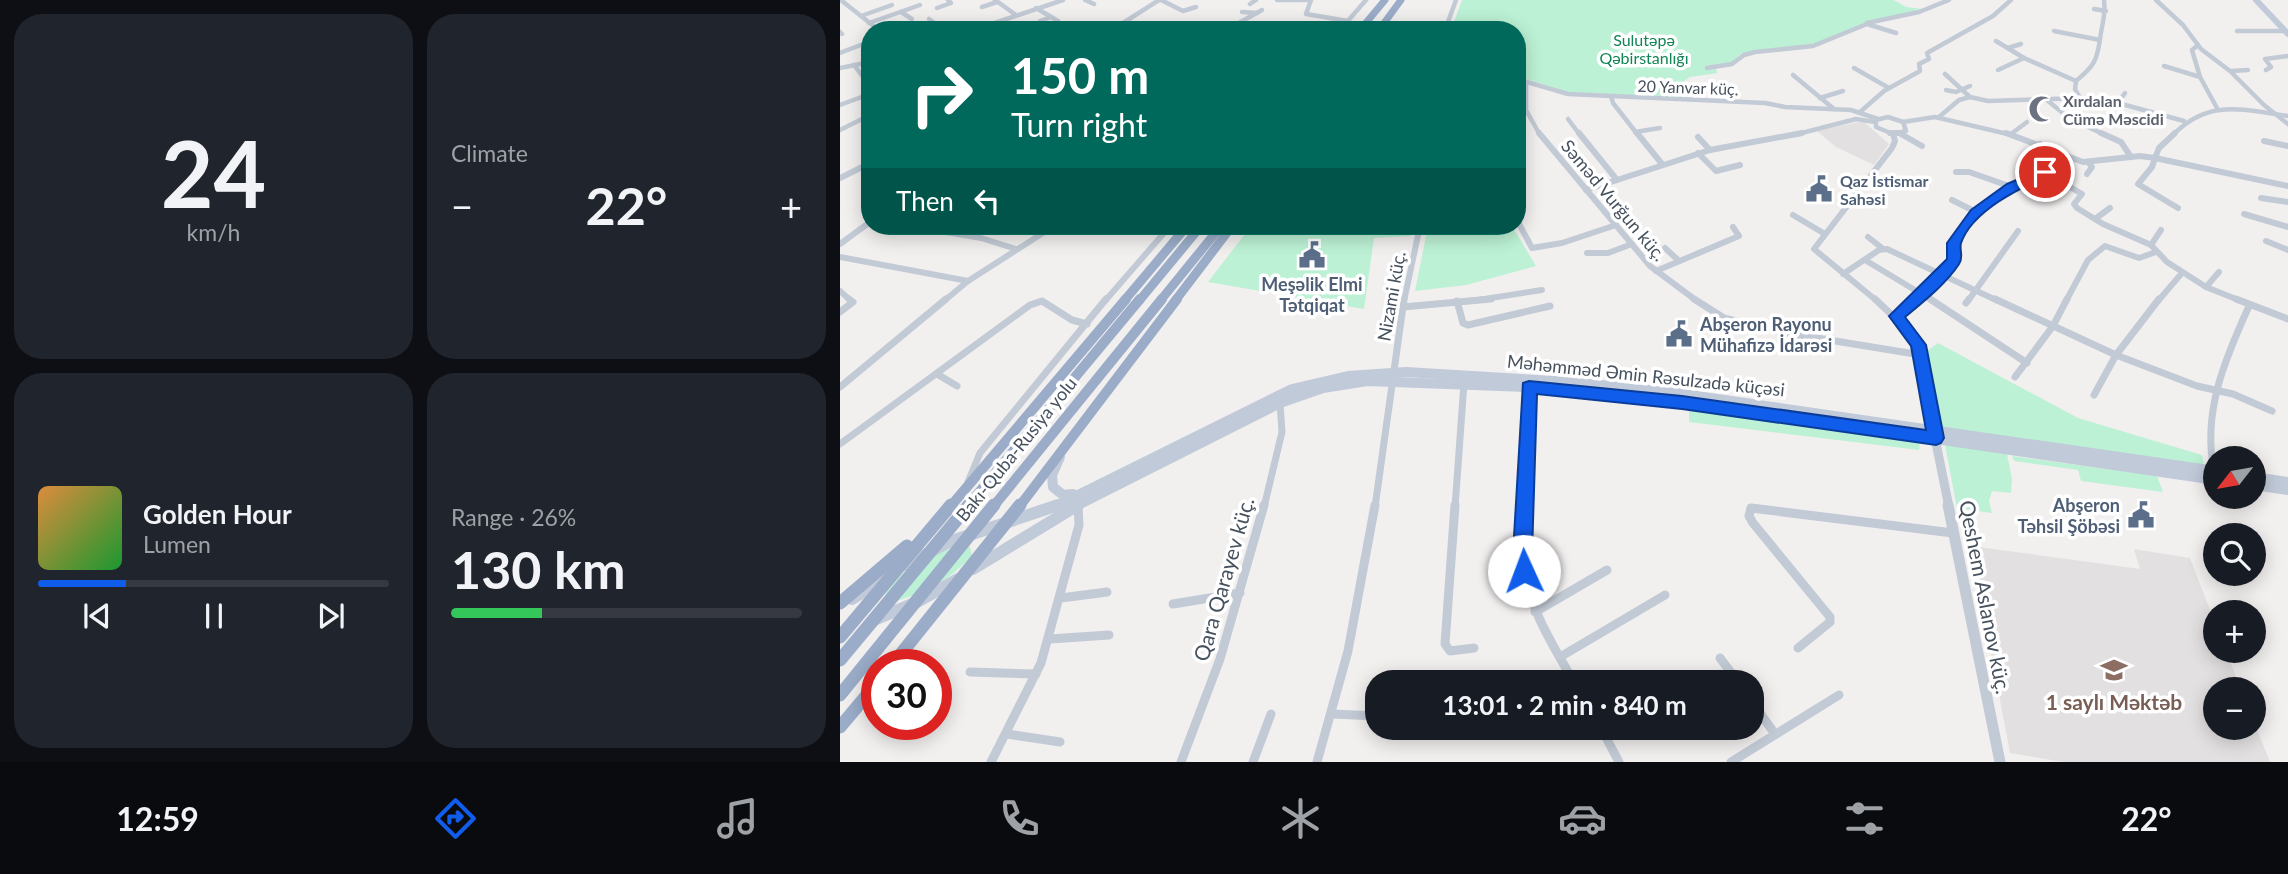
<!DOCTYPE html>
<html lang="en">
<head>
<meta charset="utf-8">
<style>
  :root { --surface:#171b24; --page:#20242c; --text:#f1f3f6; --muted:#9ea1a6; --line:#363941; --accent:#105ceb }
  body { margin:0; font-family:Lato,sans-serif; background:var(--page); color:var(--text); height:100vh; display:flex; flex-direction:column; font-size:26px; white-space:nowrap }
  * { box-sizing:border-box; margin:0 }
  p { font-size:23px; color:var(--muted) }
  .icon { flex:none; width:38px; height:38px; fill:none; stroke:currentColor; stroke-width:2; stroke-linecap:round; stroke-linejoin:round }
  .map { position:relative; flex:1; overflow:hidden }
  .details { display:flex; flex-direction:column; gap:14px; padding:14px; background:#0d0f14; width:840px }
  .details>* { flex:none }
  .hud { position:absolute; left:21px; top:21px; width:665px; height:214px; border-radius:28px; box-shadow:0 4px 18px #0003; background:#00695c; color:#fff; overflow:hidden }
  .needle { width:46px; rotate:239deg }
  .buttons { position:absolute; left:1363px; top:446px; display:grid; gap:14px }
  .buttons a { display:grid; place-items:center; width:63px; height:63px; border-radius:50%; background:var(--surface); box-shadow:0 4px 18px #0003; font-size:35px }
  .speed { position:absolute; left:21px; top:649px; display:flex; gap:14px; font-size:35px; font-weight:700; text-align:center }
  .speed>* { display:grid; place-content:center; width:91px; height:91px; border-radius:50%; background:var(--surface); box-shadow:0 4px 18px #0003; line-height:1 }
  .speed .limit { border:10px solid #d22; background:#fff; color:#111 }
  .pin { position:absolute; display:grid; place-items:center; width:60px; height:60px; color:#fff; margin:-30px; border:4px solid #fff; border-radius:50%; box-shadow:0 2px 7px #0007 }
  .me { position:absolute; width:77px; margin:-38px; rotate:358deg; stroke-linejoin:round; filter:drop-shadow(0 0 5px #0008) }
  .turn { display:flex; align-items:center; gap:24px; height:147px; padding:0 35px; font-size:32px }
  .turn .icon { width:91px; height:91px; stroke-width:2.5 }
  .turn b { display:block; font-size:49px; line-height:60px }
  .then { display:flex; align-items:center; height:66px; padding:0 35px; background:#0003; gap:14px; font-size:26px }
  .big { font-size:52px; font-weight:700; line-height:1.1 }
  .details .card { flex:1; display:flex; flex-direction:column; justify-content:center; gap:10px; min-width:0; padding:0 24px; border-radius:28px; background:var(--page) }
  .details .dial { align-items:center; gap:0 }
  .dial b { font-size:91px; line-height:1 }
  .song { display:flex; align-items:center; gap:21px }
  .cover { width:84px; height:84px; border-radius:10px; background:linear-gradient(135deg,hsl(30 70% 55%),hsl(130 70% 35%)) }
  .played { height:7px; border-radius:4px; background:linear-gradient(90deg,var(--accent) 25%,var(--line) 25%) }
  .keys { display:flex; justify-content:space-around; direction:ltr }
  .heat { display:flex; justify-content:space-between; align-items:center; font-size:38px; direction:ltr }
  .charge { height:10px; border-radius:5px; background:linear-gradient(90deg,#34c759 26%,var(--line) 0) }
  .details .tiles { flex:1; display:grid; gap:14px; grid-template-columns:repeat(2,1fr) }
  .trip { position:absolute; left:525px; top:670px; width:399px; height:70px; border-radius:28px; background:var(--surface); box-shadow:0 4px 18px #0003; font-weight:700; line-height:70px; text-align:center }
  .menu { display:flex; height:112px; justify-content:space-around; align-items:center; background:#090b0e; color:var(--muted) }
  .menu .icon { width:49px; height:49px }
  .menu .on { color:var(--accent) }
  .menu b { font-size:32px; color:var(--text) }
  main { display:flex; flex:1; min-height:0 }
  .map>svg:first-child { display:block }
  .education { fill:#e3e0e1 }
  .green { fill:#bcf1d5 }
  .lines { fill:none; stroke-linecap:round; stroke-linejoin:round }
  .minor-far3 { stroke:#c2cad5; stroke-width:4.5 }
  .minor-far2 { stroke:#c2cad5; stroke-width:6 }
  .minor-far1 { stroke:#c2cad5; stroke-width:7 }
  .minor { stroke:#c2cad5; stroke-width:9 }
  .tertiary-far1 { stroke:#c2cad5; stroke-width:9 }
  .tertiary { stroke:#c2cad5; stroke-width:11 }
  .secondary-far2 { stroke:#c1cad9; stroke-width:6 }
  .secondary-far1 { stroke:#c1cad9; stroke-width:10 }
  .secondary { stroke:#c1cad9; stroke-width:12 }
  .trunk-far3 { stroke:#9aacc8; stroke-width:7 }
  .trunk-far2 { stroke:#9aacc8; stroke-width:9 }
  .trunk-far1 { stroke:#9aacc8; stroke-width:10 }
  .trunk { stroke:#9aacc8; stroke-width:13 }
  .route { fill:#105ceb; stroke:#0a3c99; stroke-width:2 }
  .labels { text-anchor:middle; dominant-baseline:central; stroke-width:7; stroke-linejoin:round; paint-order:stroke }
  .far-park-label { font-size:16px; fill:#128455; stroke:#fff }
  .far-street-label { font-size:16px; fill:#46515e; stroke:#fff }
  .far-worship-label { font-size:16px; font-weight:bold; fill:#5b616d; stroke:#fff; text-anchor:start }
  .far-service-label { font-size:16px; font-weight:bold; fill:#4e5e75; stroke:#fff; text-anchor:start }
  .street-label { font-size:18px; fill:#46515e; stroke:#fff }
  .service-label { font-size:18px; font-weight:bold; fill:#4e5e75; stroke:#fff }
  .near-street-label { font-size:21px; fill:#46515e; stroke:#fff }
  .near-education-label { font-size:21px; font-weight:bold; fill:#785e54; stroke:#fff }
</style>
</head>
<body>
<main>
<section class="details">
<div class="tiles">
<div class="card dial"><b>24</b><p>km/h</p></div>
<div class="card"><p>Climate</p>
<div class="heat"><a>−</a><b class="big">22°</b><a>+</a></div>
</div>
<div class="card">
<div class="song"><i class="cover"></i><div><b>Golden Hour</b><p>Lumen</p></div></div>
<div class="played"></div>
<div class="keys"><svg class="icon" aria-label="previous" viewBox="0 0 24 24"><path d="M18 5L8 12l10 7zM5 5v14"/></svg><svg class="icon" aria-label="pause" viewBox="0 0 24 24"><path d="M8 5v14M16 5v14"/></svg><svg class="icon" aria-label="next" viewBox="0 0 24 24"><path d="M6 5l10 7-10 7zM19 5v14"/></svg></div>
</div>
<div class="card"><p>Range · 26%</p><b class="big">130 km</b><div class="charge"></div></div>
</div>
</section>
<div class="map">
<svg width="1448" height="762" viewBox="0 0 1448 762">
  <rect width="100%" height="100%" fill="#f2efef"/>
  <g class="education">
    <polygon points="1023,121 1049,144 1034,165 996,147 977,131"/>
    <polygon points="1131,546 1300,569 1294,549 1350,558 1375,623 1376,651 1386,651 1401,689 1376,690 1376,728 1414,728 1414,722 1430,762 1223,762 1170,753"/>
  </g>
  <g class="green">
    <polygon points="622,0 1054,0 1066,7 1082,9 1030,21 976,44 901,54 892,63 874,66 878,73 850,77 837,86 842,98 727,92 677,76 677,30 611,30"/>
    <polygon points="411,226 572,226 571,236 534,238 524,309 368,282"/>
    <polygon points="588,226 672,226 696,266 626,285 575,291"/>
    <polygon points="1098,343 1238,418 1362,455 1364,466 1100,427 1087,351"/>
    <polygon points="849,408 1080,441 1079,450 849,422"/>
    <polygon points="1105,445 1167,454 1172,479 1171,493 1152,491 1149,501 1152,513 1117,508"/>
    <polygon points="1172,456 1317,476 1323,492 1241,481 1238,470 1174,461"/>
    <path d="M 124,546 L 130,547 L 132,555 C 113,578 85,593 56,601 L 45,597 C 48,573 103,547 124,546 Z"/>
  </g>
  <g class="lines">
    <g class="minor-far3">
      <polyline points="155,0 176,15"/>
      <polyline points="245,0 254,4"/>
      <polyline points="321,0 343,11 356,7"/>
      <polyline points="437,0 471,0"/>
      <polyline points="471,0 466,14 508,21"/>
      <polyline points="1316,0 1343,25 1361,49 1390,71 1424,105 1448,124"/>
      <polyline points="2,1 35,27"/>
      <polyline points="410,4 416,0"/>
      <polyline points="142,7 157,2"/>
      <polyline points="97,8 111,3 108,0"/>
      <polyline points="196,8 218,21"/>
      <polyline points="1254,9 1266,11"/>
      <polyline points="61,12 72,19"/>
      <polyline points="402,12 417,13"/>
      <polyline points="21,16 52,5"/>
      <polyline points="89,19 100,27 92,30"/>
      <polyline points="200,21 211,17"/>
      <polyline points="29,23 80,5"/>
      <polyline points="283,23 301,30"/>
      <polyline points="1027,23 1079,12 1109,0"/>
      <polyline points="134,30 223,0"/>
      <polyline points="272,30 319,0"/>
      <polyline points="386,30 422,10"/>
      <polyline points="500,30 526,0"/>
      <polyline points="605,30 616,0"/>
      <polyline points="1214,31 1260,40"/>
      <polyline points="1397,31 1446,31"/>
      <polyline points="0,32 2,34"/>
      <polyline points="1156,41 1184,58 1236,81"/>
      <polyline points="1358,45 1352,50 1360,77 1377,108"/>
      <polyline points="1168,48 1181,44"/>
      <polyline points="0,53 26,43"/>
      <polyline points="14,65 23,77"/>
      <polyline points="1324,66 1360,77"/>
      <polyline points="0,68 30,62"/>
      <polyline points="867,68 892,64 904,55 915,52 973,46 1027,24 1056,33"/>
      <polyline points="1014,68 1049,88"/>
      <polyline points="1158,70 1184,58"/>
      <polyline points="1426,70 1431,67 1425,59 1448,56"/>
      <polyline points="1391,71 1408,70"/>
      <polyline points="1105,74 1130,97 1148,101 1244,98 1278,103 1344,121"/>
      <polyline points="953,75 994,109"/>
      <polyline points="677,79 728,94 925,103 945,107 1011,110 1038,119"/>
      <polyline points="686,82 686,110 700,135"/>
      <polyline points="1106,90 1116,92 1130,86"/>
      <polyline points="771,96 773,103 798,135"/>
      <polyline points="980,98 1003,91"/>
      <path d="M 1240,98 L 1235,89 L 1236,81 C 1254,66 1257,61 1260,39 C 1262,22 1266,18 1264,0"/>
      <polyline points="1208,101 1229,118 1265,135"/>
      <polyline points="1278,103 1285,93"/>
      <polyline points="0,105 30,94"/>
      <polyline points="1020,112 1044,91 1080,71 1079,64 1089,59 1087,53 1153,16 1171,0"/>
      <polygon points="1048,117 1063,122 1066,131 1053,134 1036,127 1036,120"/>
      <polyline points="1099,117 1119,100 1130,97"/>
      <polyline points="728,119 740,135"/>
      <polyline points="1063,122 1095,117 1172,135"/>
      <polyline points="0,130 24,118"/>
      <polyline points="795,132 820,128"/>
      <polyline points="1171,134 1187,122"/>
      <polyline points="954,135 1016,119 1035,122"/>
      <path d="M 1333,135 C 1369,98 1403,110 1448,116"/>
    </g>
    <g class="minor-far2">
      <polyline points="699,133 810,266 857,301"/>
      <polyline points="739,133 777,180"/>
      <polyline points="797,133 822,164"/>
      <polyline points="1050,133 1058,133"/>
      <polyline points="1166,133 1243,162 1300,156 1315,158 1319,148 1335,133"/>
      <polyline points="1261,133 1281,142 1291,157"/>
      <polyline points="1061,134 1082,146"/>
      <polyline points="858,137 870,150"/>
      <polyline points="1424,141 1448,146"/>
      <polyline points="1200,144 1188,158 1205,172 1242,194 1234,204 1237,208 1263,224 1311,245 1327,262 1366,287 1401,301"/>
      <polyline points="858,153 876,171 900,165"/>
      <polyline points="1116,172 1129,172 1172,187"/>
      <polyline points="1247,174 1252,167 1248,162"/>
      <polyline points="0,178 30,163"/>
      <polyline points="746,190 870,150 962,133"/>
      <polyline points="1421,198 1448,202"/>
      <polyline points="1112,200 1136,212"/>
      <polyline points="1338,208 1298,184 1312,167 1315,158 1448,186"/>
      <polyline points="1404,214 1448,227"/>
      <polyline points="953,215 985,234"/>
      <polyline points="1255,219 1270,208"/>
      <polyline points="677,220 692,248 722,243 776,225"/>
      <polyline points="87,226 89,229 141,238 176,249"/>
      <polyline points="57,228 75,231 87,228"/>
      <polyline points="115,233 125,226"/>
      <polyline points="1028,237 1042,248"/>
      <polyline points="1426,241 1448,250"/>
      <polyline points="0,244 30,222"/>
      <polyline points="1311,245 1321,230"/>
      <polyline points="825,248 839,261"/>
      <polyline points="747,253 768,253 792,244"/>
      <polyline points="0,257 128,281"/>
      <polyline points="1025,260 1093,301"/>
      <polyline points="816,271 899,236 893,227"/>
      <polyline points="1003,274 1039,250 1047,249 1158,301"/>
      <polyline points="1366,287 1379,272"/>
      <polyline points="0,291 11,301"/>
      <polyline points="104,301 128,281 214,226"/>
      <polyline points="265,301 330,226"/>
      <polyline points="564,301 580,226"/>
      <polyline points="632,301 702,290"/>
      <polyline points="1037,301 974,249 1052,148 1055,141 1053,134"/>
      <polyline points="1075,301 1114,261 1114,243 1136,212 1172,187 1205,172"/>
      <polyline points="1128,301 1178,231"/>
      <polyline points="1226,301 1248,260 1265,246 1299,258 1316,252"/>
      <polyline points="1318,301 1342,273"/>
    </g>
    <g class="minor-far1">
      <polyline points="854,299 884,318 940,332 1081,355"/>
      <polyline points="1035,299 1073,335 1081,355 1095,435"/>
      <polyline points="1090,299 1187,363"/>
      <polyline points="1155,299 1276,355 1357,386 1393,394 1432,411"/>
      <polyline points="1396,299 1448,319"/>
      <polyline points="617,301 623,323 628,325 710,306"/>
      <polyline points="1126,303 1129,299"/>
      <polyline points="563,307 651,299"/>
      <polyline points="0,312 13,302 9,299"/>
      <polyline points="1056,316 1077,299"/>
      <polyline points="97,374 117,386"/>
      <polyline points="1175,377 1213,326 1227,299"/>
      <polyline points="0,387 106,299"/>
      <polyline points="1254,395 1276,355 1319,299"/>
      <polyline points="0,444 190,305 202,301 232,320 247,324"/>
      <path d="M 1374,471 C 1362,412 1385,359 1409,306"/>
      <polyline points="128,482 140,453 266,299"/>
      <polyline points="424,507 442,432 440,403"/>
      <polyline points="535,507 564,299"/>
      <polyline points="615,507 624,383"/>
      <polyline points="684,507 689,387"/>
    </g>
    <g class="minor">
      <polyline points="615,505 605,644 610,651 634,648"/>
      <path d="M 684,505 C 683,521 681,539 682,555 C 685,601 711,643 734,682"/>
      <polyline points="221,598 267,592"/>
      <polyline points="333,604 400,593"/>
      <polyline points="695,612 767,570"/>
      <polyline points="210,639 269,635"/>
      <polyline points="958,648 990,622 990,617 913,523 909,516 911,508 1113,533"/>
      <polyline points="720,657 825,595"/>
      <polyline points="880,658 898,682"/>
      <polyline points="130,672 196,674"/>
      <polyline points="912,702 935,734"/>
      <polyline points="492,714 537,716"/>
      <polyline points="761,728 779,762"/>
      <polyline points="167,734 220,742"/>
      <polyline points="151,762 201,663 239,525 238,505"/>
      <polyline points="341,762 380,659 424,505"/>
      <polyline points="413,762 431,714"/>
      <polyline points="477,762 508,651 535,505"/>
      <polyline points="891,762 999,695"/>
    </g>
    <polyline class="tertiary-far1" points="1095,438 1109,507"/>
    <polyline class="tertiary" points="1108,505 1160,762"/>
    <polyline class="secondary-far2" points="1416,0 1448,34"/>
    <g class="secondary-far1">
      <polyline points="220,457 212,475 213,487 223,495 233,494"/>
      <polyline points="1414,477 1448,482"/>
      <polyline points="1414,485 1448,490"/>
      <polyline points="214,507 452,389 508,376 566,372 731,382 829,392 1376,471"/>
      <polyline points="234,507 440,403 483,388 527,381 689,387 842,402 1376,480"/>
    </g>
    <g class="secondary">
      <polyline points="65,565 109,542 218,505"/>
      <polyline points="133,569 238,505"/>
      <polyline points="12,599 46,577"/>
      <polyline points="34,620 77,602 118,579"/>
    </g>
    <g class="trunk-far3">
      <polyline points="520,30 545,0"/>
      <polyline points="539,30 561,0"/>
    </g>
    <g class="trunk-far2">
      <polyline points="284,301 347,226"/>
      <polyline points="299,301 361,226"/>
      <polyline points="320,301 381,226"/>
      <polyline points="335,301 392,226"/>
    </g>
    <g class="trunk-far1">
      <polyline points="110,507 286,299"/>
      <polyline points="127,507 300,299"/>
      <polyline points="153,507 322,299"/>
      <polyline points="179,507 337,299"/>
    </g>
    <g class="trunk">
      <polyline points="0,603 67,546"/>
      <polyline points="0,637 111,505"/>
      <polyline points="0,660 129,505"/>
      <polyline points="52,665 180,505"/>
      <polyline points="0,695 154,505"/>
      <polyline points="0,727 37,683"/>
    </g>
  </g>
  <path class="route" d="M 1205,168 L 1211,172 L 1210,175 C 1181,187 1132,211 1121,243 C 1119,250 1124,257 1119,264 C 1106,284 1083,302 1065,317 L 1086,345 L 1104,438 L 1101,443 L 1096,445 L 842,409 L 697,394 L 692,554 L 694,571 L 691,578 L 684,580 L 677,578 L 673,554 L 683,383 L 689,381 L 842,396 L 1086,430 L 1071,346 L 1049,316 L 1107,259 L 1107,243 L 1131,210 L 1167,184 Z"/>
  <defs>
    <g id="mosque-bare" transform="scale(2.1)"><path d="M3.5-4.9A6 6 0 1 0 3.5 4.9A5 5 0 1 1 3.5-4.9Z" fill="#6b7280" stroke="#fff" stroke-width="2.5" paint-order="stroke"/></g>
    <g id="civic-bare" transform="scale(2.1)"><path d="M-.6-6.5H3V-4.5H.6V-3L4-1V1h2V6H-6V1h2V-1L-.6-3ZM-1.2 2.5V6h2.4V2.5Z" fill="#5c6f8a" stroke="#fff" stroke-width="2.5" paint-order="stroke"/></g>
    <g id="school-bare" transform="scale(2.1)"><path d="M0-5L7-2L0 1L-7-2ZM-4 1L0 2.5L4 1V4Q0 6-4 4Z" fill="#8d6e63" stroke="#fff" stroke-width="2.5" paint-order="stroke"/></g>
  </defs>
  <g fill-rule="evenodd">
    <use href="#mosque-bare" x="1202" y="109"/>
    <use href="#civic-bare" x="979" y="189"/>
    <use href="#civic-bare" x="472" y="255"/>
    <use href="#civic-bare" x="839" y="334"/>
    <use href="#civic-bare" x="1301" y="515"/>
    <use href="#school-bare" x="1274" y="670"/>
  </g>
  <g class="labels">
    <g class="far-park-label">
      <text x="804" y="39">Sulutəpə<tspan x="804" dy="18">Qəbirstanlığı</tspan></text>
    </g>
    <g class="far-street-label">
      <text transform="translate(848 87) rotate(2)">20 Yanvar küç.</text>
    </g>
    <g class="far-worship-label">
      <text x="1223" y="100">Xırdalan<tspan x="1223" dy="18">Cümə Məscidi</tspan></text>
    </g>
    <g class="far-service-label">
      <text x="1000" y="180">Qaz İstismar<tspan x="1000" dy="18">Sahəsi</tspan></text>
    </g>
    <g class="street-label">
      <text transform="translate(774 200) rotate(50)">Səməd Vurğun küç.</text>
      <text transform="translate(551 296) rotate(-80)">Nizami küç.</text>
      <text transform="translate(806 375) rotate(6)">Məhəmməd Əmin Rəsulzadə küçəsi</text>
      <text transform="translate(176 449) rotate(-51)">Bakı-Quba-Rusiya yolu</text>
    </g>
    <g class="service-label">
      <text x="472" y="284">Meşəlik Elmi<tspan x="472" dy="21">Tətqiqat</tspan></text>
      <text x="860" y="324" text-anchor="start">Abşeron Rayonu<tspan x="860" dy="21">Mühafizə İdarəsi</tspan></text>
      <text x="1280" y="505" text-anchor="end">Abşeron<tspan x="1280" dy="21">Təhsil Şöbəsi</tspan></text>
    </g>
    <g class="near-street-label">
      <text transform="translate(383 579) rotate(-74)">Qara Qarayev küç.</text>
      <text transform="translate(1146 597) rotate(79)">Qeshem Aslanov küç.</text>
    </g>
    <g class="near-education-label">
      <text x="1274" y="701">1 saylı Məktəb</text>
    </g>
  </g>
</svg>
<div class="buttons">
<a><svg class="needle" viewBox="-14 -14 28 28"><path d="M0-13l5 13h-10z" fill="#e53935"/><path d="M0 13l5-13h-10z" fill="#9ea1a6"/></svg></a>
<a><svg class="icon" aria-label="search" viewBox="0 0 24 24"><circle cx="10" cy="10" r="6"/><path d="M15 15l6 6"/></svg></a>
<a>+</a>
<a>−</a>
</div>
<div class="speed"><div class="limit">30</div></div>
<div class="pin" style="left:1205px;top:172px;background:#d93025"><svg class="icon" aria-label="arrive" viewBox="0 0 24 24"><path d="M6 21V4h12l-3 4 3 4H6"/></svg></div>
<svg class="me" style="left:684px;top:571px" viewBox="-20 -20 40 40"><circle r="19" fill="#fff"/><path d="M0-13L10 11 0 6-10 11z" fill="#105ceb"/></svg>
<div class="trip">13:01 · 2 min · 840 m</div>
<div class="hud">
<div class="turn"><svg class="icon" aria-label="right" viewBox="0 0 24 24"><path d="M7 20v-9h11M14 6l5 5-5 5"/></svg><div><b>150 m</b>Turn right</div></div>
<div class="then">Then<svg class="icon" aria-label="left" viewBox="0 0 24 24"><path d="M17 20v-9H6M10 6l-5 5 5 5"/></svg></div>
</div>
</div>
</main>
<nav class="menu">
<b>12:59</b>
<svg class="icon on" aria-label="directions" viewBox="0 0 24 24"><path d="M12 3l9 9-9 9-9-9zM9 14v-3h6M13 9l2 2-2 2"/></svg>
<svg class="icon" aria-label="music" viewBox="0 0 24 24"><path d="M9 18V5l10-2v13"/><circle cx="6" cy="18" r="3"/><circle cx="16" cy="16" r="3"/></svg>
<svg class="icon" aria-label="phone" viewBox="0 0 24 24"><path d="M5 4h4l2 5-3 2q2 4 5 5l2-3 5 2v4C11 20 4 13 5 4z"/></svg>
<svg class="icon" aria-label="climate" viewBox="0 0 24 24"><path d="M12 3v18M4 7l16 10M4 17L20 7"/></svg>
<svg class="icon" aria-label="car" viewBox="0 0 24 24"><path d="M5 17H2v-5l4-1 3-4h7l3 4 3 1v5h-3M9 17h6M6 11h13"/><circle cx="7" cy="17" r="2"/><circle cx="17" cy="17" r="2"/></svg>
<svg class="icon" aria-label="filters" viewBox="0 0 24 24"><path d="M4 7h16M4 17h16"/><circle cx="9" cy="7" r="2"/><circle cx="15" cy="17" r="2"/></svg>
<b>22°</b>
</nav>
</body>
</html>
